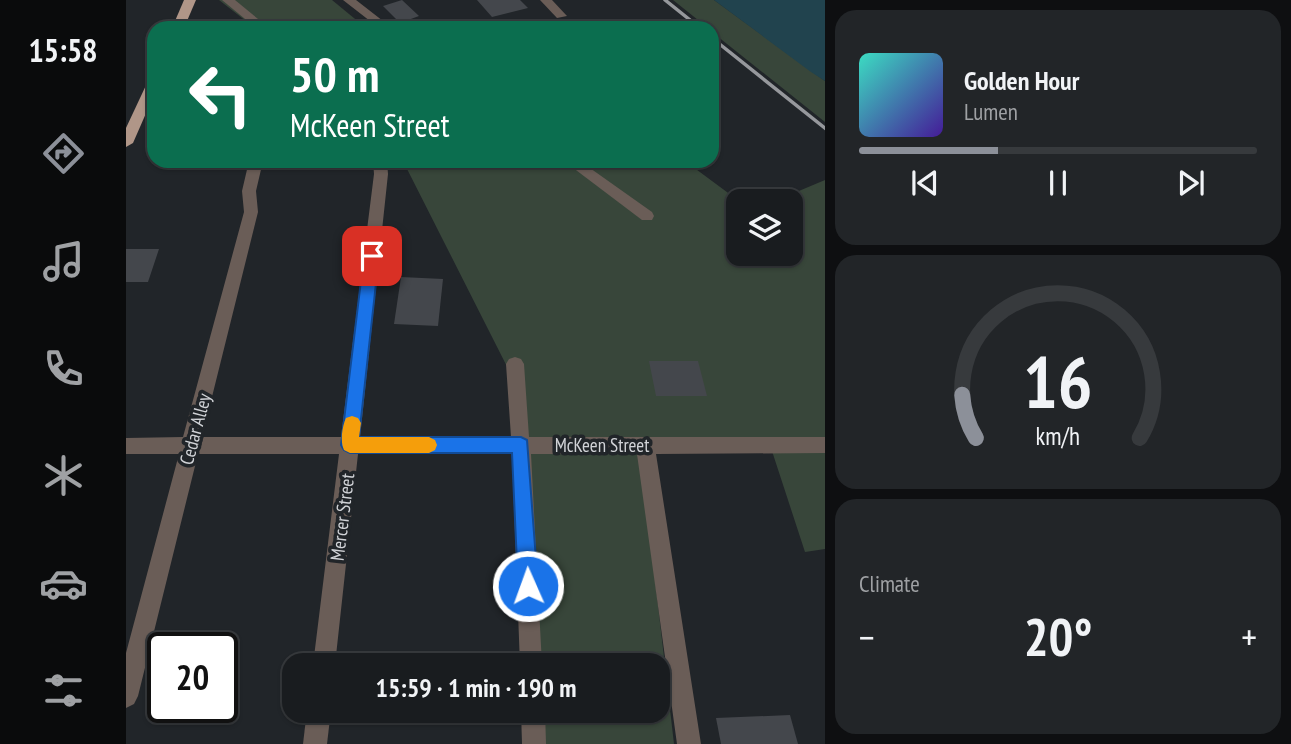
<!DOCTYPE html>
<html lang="en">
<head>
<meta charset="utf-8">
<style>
  :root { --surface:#191c1f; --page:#222528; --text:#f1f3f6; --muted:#9fa1a4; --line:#373a3d; --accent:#8c9099 }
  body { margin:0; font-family:"PT Sans Narrow",sans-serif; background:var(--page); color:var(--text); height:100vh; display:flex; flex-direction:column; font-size:26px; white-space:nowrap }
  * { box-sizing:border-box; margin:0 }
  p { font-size:23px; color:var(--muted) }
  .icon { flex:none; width:38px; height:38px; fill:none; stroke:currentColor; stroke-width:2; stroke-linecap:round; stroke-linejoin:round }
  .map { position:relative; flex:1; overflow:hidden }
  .drawer { display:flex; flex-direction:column; gap:10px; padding:10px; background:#0e0f11; width:466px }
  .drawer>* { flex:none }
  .top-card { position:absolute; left:21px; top:21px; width:572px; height:147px; border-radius:21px; box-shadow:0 2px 5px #0004,0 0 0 2px var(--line); background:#0b6e4f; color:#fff; overflow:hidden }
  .controls { position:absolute; left:600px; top:189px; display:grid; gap:14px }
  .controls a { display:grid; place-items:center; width:77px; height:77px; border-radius:14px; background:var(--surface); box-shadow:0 2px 5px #0004,0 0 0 2px var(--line); font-size:35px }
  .speed { position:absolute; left:21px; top:632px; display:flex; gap:14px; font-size:35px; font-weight:700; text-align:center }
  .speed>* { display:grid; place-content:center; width:91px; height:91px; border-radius:50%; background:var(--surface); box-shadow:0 2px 5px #0004,0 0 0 2px var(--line); line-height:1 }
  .speed .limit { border:4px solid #111; border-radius:10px; background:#fff; color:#111 }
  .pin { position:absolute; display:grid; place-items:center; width:60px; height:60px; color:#fff; margin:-30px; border-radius:14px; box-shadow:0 4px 10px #0006 }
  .me { position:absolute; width:77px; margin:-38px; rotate:358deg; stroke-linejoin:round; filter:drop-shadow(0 0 5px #0008) }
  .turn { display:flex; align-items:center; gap:24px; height:147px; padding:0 28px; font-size:32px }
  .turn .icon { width:91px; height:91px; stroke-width:2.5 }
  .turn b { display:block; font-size:49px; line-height:60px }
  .big { font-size:52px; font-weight:600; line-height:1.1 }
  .drawer .card { flex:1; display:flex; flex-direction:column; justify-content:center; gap:10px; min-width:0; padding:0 24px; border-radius:21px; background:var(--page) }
  .drawer .dial { align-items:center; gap:0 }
  .dial svg { height:182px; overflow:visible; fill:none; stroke:var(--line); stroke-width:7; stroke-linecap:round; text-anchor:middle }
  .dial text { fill:var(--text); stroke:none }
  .song { display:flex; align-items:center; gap:21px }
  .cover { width:84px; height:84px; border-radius:10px; background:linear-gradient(135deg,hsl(170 70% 55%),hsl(260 70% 35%)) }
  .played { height:7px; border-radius:4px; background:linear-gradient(90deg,var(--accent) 35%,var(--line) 35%) }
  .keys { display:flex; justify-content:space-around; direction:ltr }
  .heat { display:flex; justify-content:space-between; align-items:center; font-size:38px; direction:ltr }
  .trip { position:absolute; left:156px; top:653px; width:388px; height:70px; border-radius:21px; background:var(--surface); box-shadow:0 2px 5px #0004,0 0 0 2px var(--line); font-weight:600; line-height:70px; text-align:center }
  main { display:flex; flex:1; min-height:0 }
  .tabs { display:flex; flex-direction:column; width:126px; justify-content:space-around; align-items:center; background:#0a0b0c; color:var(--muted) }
  .tabs .icon { width:49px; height:49px }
  .tabs .active { color:var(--accent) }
  .tabs b { font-size:32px; color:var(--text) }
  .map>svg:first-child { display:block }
  .green { fill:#38463a }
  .water { fill:#21434e }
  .building { fill:#44474c }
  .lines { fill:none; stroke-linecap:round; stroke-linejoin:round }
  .minor { fill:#6a5d57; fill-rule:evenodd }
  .major { fill:#b09688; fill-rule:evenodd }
  .rail { stroke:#96989c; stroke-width:3.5 }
  .route { fill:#1a73e8; stroke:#114b97; stroke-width:2 }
  .slow { fill:#f59e0b }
  .labels { text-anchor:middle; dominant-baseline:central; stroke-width:7; stroke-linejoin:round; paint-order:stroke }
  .street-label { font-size:19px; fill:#d1d3d7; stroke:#212529 }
</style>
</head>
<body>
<main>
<nav class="tabs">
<b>15:58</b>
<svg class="icon active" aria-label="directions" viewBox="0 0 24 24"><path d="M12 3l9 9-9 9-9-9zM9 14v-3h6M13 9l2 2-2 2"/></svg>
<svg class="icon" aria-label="music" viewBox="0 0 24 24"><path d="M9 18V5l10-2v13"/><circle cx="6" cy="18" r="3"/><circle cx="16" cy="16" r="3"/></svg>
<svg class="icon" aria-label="phone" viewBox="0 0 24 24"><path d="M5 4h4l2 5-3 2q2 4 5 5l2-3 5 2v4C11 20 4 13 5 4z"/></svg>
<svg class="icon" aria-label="climate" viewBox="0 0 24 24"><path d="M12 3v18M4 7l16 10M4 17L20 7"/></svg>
<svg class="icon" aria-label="car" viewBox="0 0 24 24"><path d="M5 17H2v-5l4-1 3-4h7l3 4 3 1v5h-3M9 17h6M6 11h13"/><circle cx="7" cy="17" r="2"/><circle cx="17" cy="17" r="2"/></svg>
<svg class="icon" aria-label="filters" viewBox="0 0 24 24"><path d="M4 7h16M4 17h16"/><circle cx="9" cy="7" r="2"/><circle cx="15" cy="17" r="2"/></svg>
</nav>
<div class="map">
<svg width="700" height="744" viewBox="0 0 700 744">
  <rect width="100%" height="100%" fill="#212529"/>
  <g class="green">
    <polygon points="93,0 206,0 240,28 129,28"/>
    <polygon points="547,0 588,0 699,81 699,122 586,32 586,28 582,28"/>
    <polygon points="277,161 559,161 613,201 612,254 665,254 665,201 649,201 699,180 699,549 679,552 645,448 514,449 548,744 416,744 414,711 532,710 532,665 412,665 400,404"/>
  </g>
  <polygon class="water" points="588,0 699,0 699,81 685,72"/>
  <g class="building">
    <polygon points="276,0 293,16 274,23 257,6"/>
    <polygon points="351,0 394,0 402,8 366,17"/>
    <polygon points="0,249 33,249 22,282 0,282"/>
    <polygon points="275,277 317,279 312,326 268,324"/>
    <polygon points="523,361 572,361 581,396 530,396"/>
    <polygon points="664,715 672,744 595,744 590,718"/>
  </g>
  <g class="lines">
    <g class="minor">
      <polygon points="96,0 109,0 143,28 130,28"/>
      <polygon points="217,0 230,0 266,28 253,28"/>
      <polygon points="414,0 426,0 441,16 431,18"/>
      <polygon points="123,161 137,161 130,191 132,212 76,437 215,437 248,174 247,161 261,161 262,174 234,437 385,437 380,364 383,359 389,357 395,359 398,364 403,437 700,437 700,453 530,454 575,744 551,744 511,454 405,454 416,665 394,665 386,454 232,454 209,665 187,665 213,454 72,454 12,696 8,704 0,708 0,653 53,454 0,454 0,438 57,437 118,212 116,191"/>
      <polygon points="438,161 454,161 526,212 528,216 526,220 516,220"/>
      <polygon points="181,710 205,710 201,744 177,744"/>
      <polygon points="395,710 419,710 420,744 396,744"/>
    </g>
    <g class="major">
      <polygon points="58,0 70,0 58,28 46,28"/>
      <polygon points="28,77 28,95 7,143 0,147 0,128 22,81"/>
    </g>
    <g class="rail">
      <polyline points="539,0 574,28"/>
      <polyline points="586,38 700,129"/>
    </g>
  </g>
  <polygon class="route" points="246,250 253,256 233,437 395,437 401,440 412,586 409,593 402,596 395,593 392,586 386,453 224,453 218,450 215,445 238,256"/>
  <path class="slow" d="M 226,416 L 232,418 L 235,423 L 233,437 L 303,437 L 309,440 L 311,445 L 309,450 L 303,453 L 224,453 L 218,450 C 214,441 216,427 220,418 Z"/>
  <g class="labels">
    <g class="street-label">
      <text transform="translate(69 429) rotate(-75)">Cedar Alley</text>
      <text x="476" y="445">McKeen Street</text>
      <text transform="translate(216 517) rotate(-83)">Mercer Street</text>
    </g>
  </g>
</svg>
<div class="controls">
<a><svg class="icon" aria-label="layers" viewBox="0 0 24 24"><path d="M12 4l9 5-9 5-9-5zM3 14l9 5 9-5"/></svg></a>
</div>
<div class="speed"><div class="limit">20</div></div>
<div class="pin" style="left:246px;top:256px;background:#d93025"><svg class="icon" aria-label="arrive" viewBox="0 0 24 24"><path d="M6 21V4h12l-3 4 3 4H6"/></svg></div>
<svg class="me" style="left:402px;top:586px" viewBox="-20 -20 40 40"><circle r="17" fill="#1a73e8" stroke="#fff" stroke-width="3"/><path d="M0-11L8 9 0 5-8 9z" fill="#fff"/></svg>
<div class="trip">15:59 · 1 min · 190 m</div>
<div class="top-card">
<div class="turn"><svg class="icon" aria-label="left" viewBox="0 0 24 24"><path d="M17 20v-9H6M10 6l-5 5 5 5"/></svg><div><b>50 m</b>McKeen Street</div></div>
</div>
</div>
<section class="drawer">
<div class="card">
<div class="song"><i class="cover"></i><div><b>Golden Hour</b><p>Lumen</p></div></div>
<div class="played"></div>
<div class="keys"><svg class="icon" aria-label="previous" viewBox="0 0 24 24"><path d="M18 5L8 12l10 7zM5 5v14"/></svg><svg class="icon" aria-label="pause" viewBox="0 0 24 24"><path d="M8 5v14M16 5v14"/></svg><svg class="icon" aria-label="next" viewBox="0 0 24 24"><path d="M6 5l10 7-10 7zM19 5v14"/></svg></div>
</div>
<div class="card dial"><svg viewBox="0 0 100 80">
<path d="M14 69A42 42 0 1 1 86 69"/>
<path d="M14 69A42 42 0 0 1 8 50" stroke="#8c9099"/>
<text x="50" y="56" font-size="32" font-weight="700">16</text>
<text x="50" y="72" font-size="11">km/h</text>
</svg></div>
<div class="card"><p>Climate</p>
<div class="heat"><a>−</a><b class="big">20°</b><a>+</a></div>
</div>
</section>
</main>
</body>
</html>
